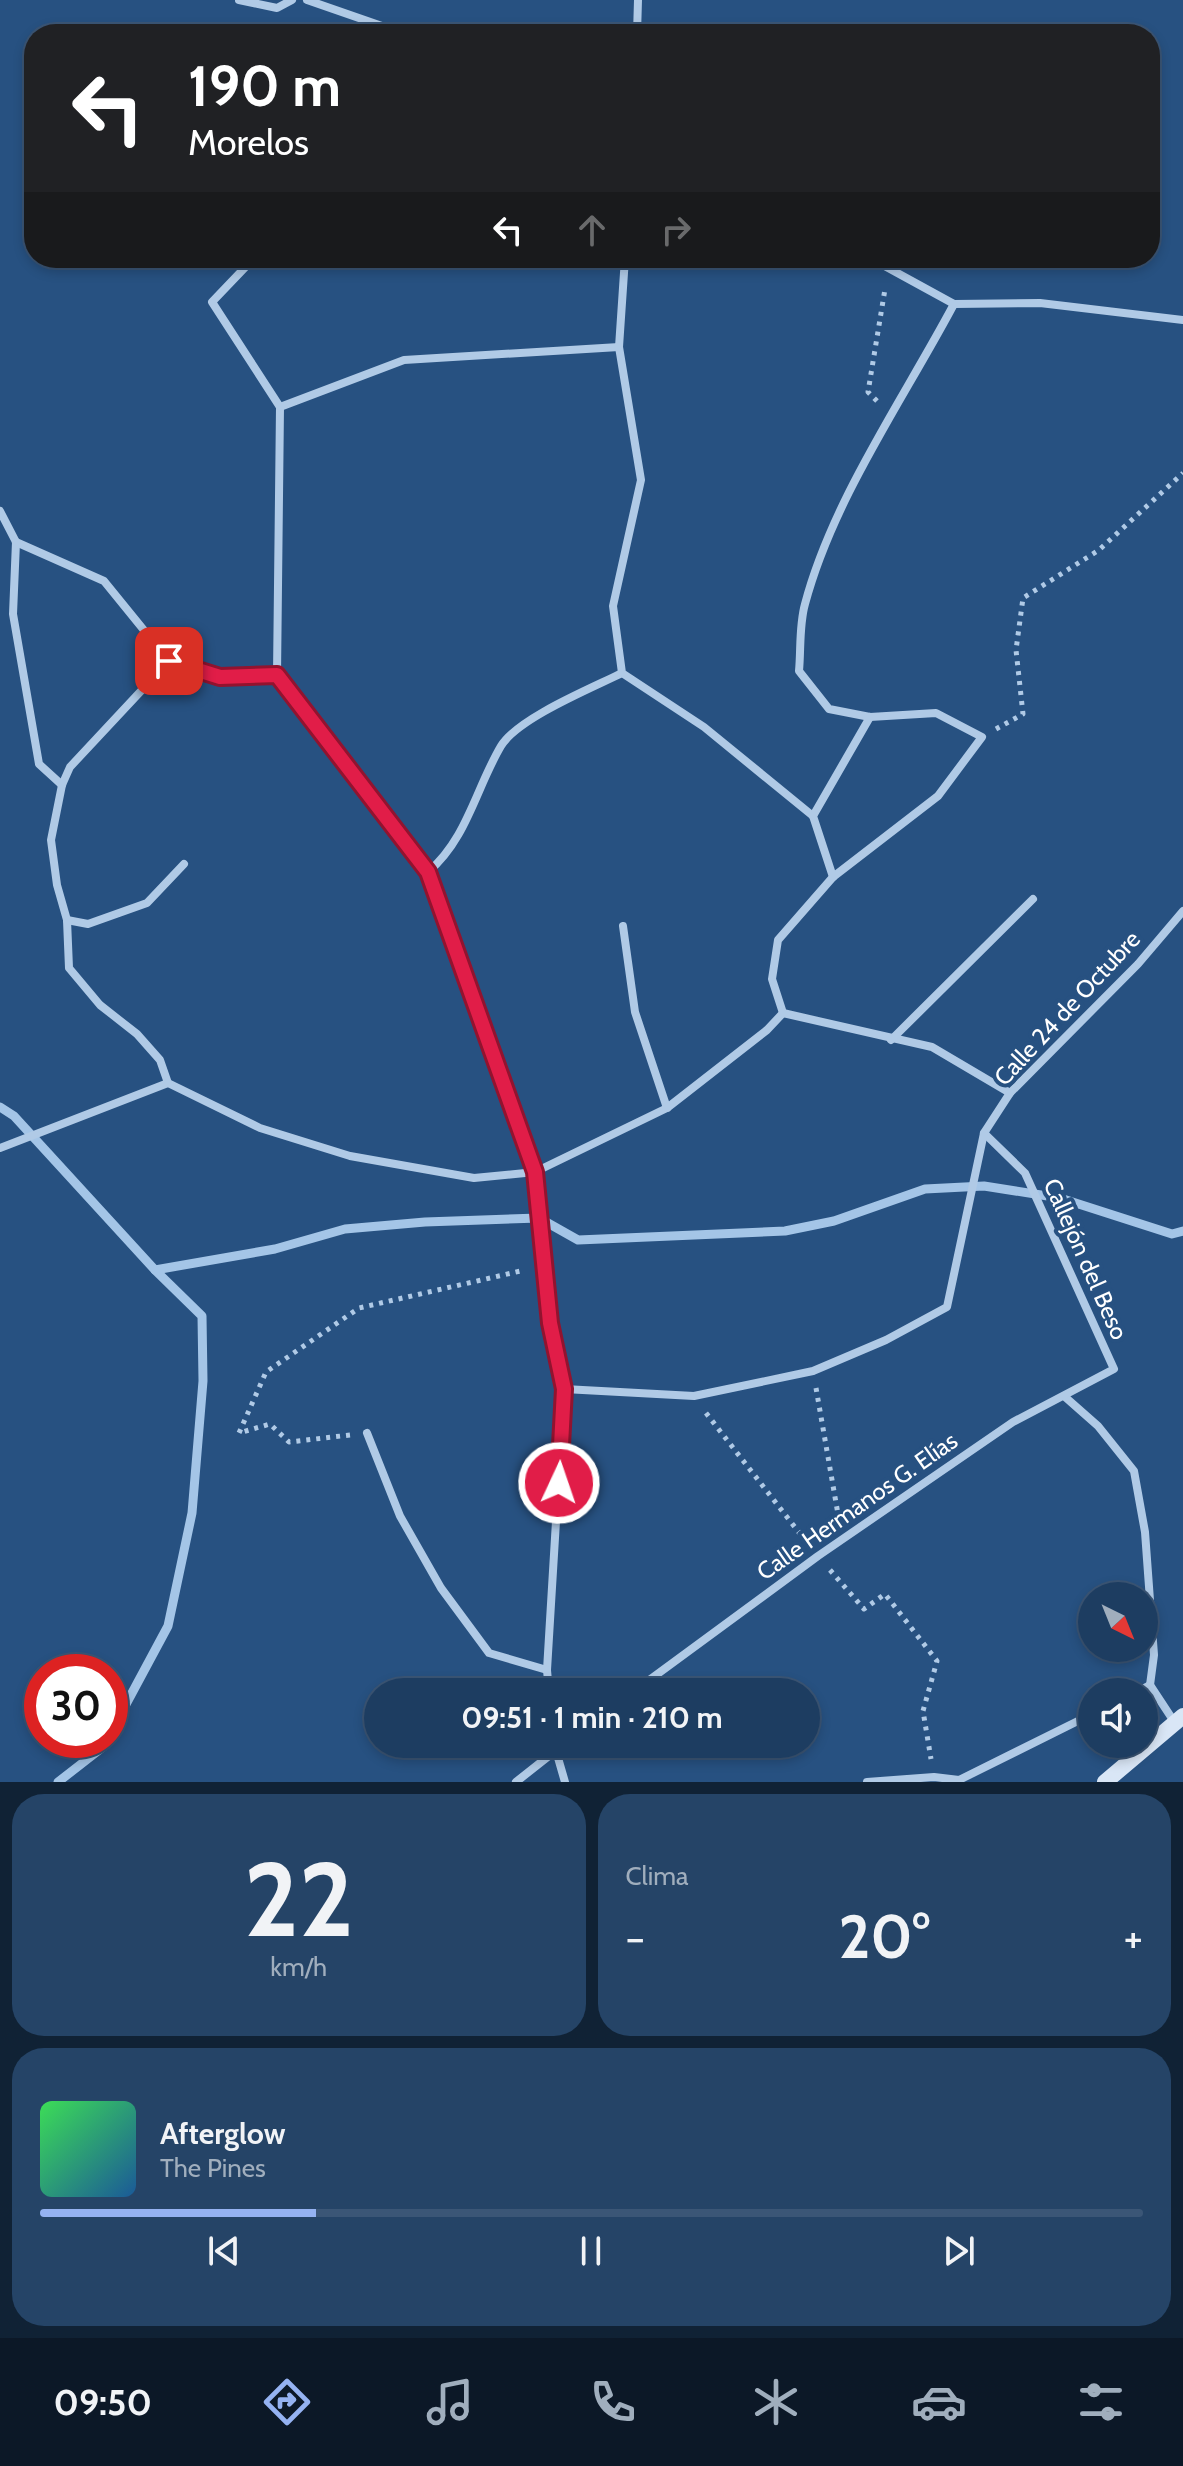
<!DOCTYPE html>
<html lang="es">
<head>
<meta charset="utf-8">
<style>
  :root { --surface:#1d3d61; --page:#254467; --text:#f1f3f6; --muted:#a0aebd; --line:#3b5676; --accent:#95b2f1 }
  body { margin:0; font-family:Cabin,sans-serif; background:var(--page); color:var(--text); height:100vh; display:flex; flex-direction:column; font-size:30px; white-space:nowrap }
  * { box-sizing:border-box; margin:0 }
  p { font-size:26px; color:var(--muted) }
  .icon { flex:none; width:44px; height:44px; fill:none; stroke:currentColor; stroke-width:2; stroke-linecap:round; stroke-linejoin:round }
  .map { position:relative; height:1782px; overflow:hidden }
  .drawer { display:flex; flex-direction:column; gap:12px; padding:12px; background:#102235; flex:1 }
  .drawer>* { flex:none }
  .banner { position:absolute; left:24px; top:24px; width:1136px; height:244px; border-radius:32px; box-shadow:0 4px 12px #0003,0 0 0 2px var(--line); background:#202124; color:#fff; overflow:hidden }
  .needle { width:52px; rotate:137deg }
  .buttons { position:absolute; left:1078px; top:1582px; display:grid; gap:16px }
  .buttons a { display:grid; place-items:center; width:80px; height:80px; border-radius:50%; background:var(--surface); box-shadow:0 4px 12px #0003,0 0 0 2px var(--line); font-size:40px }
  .speed { position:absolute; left:24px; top:1654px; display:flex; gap:16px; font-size:40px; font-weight:700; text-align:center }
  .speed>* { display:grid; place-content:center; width:104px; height:104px; border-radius:50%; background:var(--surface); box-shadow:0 4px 12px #0003,0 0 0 2px var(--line); line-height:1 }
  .speed .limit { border:12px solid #d22; background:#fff; color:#111 }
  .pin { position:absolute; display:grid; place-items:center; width:68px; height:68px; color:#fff; margin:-34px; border-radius:16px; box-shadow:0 4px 12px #0006 }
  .me { position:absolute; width:88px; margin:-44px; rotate:3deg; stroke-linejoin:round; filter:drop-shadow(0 0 6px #0008) }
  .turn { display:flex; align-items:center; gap:28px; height:168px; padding:0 32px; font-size:36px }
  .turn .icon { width:104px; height:104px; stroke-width:2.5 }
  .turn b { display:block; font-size:56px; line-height:68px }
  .lanes { display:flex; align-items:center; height:76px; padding:0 32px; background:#0003; justify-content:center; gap:40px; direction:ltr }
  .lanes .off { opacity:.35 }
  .big { font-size:60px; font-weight:700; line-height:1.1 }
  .drawer .widget { flex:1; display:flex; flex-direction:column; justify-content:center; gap:12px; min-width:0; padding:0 28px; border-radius:32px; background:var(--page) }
  .drawer .dial { align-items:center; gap:0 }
  .dial b { font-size:104px; line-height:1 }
  .song { display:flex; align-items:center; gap:24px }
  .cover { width:96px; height:96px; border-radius:12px; background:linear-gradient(135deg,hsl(130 70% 55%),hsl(210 70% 35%)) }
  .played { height:8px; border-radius:4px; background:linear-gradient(90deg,var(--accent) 25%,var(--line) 25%) }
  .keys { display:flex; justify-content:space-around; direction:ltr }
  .heat { display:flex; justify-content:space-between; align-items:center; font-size:44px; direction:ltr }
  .drawer .tiles { flex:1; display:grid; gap:12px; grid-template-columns:1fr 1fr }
  .widget:last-child { grid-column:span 2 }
  .trip { position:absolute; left:364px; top:1678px; width:456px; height:80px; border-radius:40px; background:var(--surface); box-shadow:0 4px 12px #0003,0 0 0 2px var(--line); font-weight:700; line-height:80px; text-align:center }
  .dock { display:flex; height:128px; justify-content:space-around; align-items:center; background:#0c1827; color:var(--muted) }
  .dock .icon { width:56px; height:56px }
  .dock .on { color:var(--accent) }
  .dock b { font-size:36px; color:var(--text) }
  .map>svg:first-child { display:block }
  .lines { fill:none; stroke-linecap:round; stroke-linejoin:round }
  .stream { stroke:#a4c5e7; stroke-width:9 }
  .path { stroke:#b0cae6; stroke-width:5; stroke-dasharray:4 6; stroke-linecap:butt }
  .street { stroke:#b0cae6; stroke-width:8 }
  .secondary { stroke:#d9e6f6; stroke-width:16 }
  .route-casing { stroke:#92132f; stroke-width:20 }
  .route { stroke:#e11d48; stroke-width:14 }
  .labels { text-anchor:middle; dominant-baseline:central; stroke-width:8; stroke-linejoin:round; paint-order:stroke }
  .street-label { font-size:24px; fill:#fff; stroke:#275181 }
</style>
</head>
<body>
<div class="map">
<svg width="1183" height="1782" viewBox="0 0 1183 1782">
  <rect width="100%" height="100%" fill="#275181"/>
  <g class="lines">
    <g class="stream">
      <polyline points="0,1107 14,1116 155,1270 202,1316 203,1381 192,1513 168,1626 110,1734"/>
      <polyline points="155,1270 275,1249 345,1229 425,1222 539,1218 578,1240 785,1231 834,1221 925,1189 984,1186 1060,1198 1172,1234 1183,1231"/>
      <polyline points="58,1782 103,1747 107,1740"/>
    </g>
    <g class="path">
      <polyline points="877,401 868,392 885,289"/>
      <polyline points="996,729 1023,714 1016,650 1023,598 1099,550 1183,473"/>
      <polyline points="816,1388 839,1520"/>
      <polyline points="706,1413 808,1544"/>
      <polyline points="350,1435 289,1442 270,1424 239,1433 266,1372 359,1308 525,1270"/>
      <polyline points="830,1570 864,1609 885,1594 937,1661 923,1711 931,1759"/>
    </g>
    <g class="street">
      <polyline points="239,0 277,8 292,0"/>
      <polyline points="307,0 405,34"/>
      <polyline points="637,34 638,0"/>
      <polyline points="254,258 212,302 280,407 277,675"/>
      <polyline points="625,258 619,347 641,480 613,606 622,673 704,727 813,816"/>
      <polyline points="870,258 954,304 1040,303 1183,320"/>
      <polyline points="280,407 404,360 619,347"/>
      <polyline points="0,511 16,542 13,614 39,764 62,785"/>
      <polyline points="16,542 104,581 169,661"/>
      <polyline points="169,661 70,767 62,785 51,840 57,885 67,920 69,968 100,1005 137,1034 160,1060 168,1083 260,1128 350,1156 474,1178 535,1172 667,1108 767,1030 783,1013"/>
      <polyline points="169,661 220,677 277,675"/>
      <polyline points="277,675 428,872 535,1172 550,1323 564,1389 547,1670 549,1692"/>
      <path d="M 428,872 C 467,839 476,788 501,746 C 518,718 592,688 622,673"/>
      <polyline points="833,877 813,816 870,717"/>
      <polyline points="67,920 88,924 147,903 184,864"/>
      <polyline points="623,926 635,1012 667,1108"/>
      <path d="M 783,1013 L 772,979 L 778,940 L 833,877 L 938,796 L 982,737 L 936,713 L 870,717 L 829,709 L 799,671 C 801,650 799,625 805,604 C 833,499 903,400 954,304"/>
      <polyline points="783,1013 932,1047 1010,1093"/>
      <polyline points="891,1040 1033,899"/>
      <polyline points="0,1148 168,1083"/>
      <polyline points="564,1389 694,1396 813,1371 886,1340 947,1307 984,1133 1010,1093 1138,964 1183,911"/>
      <polyline points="1064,1396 1098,1426 1134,1471 1145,1532 1154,1655 1150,1685"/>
      <polyline points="367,1433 400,1516 441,1588 489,1653 547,1670"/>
      <polyline points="1150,1685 1175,1723"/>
      <polyline points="633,1692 818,1556 1013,1422 1114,1369 1025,1173 984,1133"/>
      <polyline points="1137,1692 1150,1685"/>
      <polyline points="554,1744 565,1782"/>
      <polyline points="516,1782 564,1744"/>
      <polyline points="867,1782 934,1777 959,1780 1092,1714"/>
    </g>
    <polyline class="secondary" points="1105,1782 1183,1716"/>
  </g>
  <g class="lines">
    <g class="route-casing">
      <polyline id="route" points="169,661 220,677 277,675 428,872 535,1172 550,1323 564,1389 559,1483"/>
    </g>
    <use href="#route" class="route"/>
  </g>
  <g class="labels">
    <g class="street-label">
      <text transform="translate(1067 1008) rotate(-47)">Calle 24 de Octubre</text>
      <text transform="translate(1086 1259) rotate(66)">Callejón del Beso</text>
      <text transform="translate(857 1506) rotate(-35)">Calle Hermanos G. Elías</text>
    </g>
  </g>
</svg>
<div class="buttons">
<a><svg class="needle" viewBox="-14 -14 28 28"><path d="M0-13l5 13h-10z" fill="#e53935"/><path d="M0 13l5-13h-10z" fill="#a0aebd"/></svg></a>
<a><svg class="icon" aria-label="sound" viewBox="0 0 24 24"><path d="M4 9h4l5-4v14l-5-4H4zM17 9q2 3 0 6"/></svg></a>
</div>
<div class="speed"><div class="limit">30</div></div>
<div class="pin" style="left:169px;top:661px;background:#d93025"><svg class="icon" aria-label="arrive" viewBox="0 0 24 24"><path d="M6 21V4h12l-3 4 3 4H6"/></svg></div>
<svg class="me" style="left:559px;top:1483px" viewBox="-20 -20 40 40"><circle r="17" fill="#e11d48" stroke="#fff" stroke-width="3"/><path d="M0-11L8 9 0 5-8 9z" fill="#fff"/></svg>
<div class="trip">09:51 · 1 min · 210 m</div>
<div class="banner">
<div class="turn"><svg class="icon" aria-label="left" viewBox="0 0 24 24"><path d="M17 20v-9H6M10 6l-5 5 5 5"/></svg><div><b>190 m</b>Morelos</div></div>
<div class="lanes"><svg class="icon" aria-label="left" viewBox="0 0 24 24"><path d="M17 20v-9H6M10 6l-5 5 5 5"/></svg><svg class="icon off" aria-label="ahead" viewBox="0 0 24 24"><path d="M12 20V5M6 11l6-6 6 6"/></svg><svg class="icon off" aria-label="right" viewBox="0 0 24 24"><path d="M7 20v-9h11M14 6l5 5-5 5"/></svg></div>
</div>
</div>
<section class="drawer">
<div class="tiles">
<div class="widget dial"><b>22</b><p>km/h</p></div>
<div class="widget"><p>Clima</p>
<div class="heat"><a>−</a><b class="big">20°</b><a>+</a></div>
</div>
<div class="widget">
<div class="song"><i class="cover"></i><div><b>Afterglow</b><p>The Pines</p></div></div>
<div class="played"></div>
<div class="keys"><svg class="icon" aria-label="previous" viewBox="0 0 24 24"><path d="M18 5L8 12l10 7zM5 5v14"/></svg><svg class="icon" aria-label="pause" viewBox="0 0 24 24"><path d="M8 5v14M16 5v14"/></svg><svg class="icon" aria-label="next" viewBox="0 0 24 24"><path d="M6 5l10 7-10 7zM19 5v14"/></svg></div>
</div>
</div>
</section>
<nav class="dock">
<b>09:50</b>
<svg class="icon on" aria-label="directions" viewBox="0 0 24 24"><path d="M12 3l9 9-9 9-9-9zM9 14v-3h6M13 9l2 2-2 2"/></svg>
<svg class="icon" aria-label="music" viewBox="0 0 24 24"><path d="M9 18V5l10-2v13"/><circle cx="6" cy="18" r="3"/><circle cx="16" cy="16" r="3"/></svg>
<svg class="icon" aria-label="phone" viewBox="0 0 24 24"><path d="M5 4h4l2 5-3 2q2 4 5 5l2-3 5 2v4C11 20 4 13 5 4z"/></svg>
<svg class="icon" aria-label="climate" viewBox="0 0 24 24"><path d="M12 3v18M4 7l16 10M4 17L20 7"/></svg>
<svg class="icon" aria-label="car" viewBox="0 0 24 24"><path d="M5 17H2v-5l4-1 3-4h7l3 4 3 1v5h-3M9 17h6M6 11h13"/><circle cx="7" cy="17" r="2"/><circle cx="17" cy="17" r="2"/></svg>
<svg class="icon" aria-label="filters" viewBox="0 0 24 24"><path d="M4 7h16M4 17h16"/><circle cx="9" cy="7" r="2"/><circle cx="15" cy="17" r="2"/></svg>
</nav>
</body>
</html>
